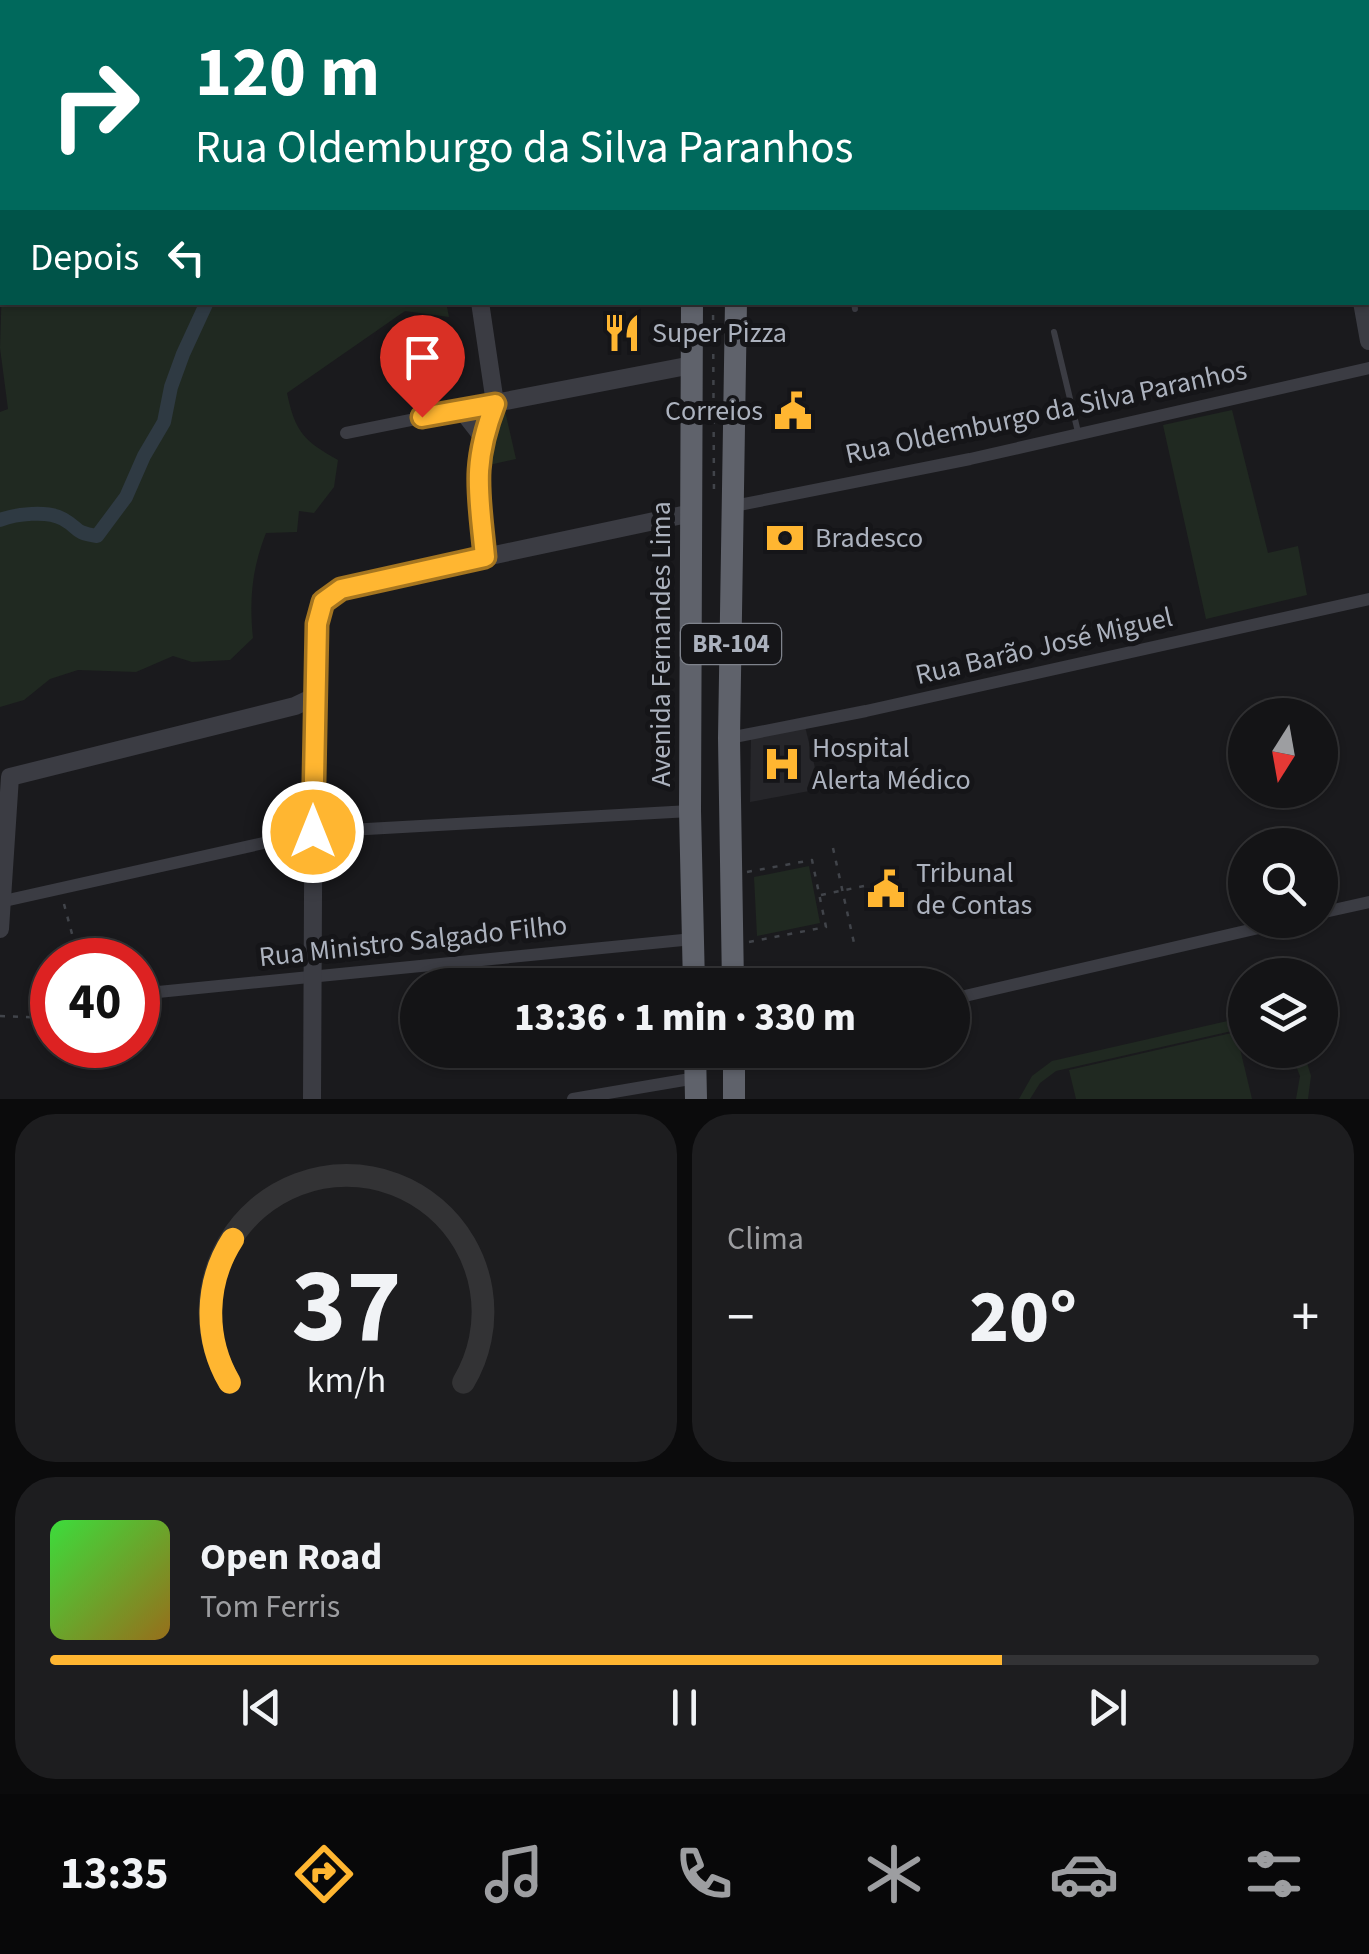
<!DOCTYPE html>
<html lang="pt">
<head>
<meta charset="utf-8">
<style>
  :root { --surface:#141416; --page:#1d1d1f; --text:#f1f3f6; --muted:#9d9ea1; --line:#333335; --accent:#ffb631 }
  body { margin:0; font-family:"Source Sans 3",sans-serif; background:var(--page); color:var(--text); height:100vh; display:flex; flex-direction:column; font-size:38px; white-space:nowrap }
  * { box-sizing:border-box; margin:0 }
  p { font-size:32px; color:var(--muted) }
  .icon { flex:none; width:55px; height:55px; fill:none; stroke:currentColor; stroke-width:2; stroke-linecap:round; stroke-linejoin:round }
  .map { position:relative; height:1099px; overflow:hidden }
  .side { display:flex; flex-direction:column; gap:15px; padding:15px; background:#0b0b0c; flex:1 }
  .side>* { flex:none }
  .guide { position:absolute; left:0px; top:0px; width:1370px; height:305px; box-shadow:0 2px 8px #0004,0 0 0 2px var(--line); background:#00695c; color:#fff; overflow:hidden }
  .needle { width:65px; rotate:191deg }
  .fabs { position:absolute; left:1228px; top:698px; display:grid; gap:20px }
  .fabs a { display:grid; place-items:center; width:110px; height:110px; border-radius:50%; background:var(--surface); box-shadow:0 2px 8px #0004,0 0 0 2px var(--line); font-size:50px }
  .speed { position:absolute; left:30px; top:938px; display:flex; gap:20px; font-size:50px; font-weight:700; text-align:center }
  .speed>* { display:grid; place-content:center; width:130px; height:130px; border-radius:50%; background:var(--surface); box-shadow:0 2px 8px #0004,0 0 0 2px var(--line); line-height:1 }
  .speed .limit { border:15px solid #d22; background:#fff; color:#111 }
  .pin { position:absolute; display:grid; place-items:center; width:85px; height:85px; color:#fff; margin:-102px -42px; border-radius:50% 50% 50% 0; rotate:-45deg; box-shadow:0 0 10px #0007 }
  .pin .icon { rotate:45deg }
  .me { position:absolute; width:110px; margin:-55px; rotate:0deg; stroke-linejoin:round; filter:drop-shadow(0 0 8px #0008) }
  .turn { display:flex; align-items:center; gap:35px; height:210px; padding:0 30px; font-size:45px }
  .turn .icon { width:130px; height:130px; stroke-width:2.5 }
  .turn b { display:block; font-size:70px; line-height:85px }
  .then { display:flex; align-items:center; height:95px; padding:0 30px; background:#0003; gap:20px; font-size:38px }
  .big { font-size:75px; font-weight:800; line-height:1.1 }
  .side .widget { flex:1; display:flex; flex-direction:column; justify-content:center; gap:15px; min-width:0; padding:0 35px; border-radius:40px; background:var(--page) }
  .side .dial { align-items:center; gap:0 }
  .dial svg { height:260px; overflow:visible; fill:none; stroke:var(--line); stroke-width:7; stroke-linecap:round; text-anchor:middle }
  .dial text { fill:var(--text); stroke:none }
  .song { display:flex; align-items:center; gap:30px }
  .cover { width:120px; height:120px; border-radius:15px; background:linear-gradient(135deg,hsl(120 70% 55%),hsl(40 70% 35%)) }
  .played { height:10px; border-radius:5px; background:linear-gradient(90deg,var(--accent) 75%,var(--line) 75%) }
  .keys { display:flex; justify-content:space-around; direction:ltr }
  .heat { display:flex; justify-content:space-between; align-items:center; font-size:55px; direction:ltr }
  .side .tiles { flex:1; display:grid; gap:15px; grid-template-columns:1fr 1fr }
  .widget:last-child { grid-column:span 2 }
  .trip { position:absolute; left:400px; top:968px; width:570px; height:100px; border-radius:50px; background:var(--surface); box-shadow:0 2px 8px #0004,0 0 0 2px var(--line); font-weight:800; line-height:100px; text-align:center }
  .tab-bar { display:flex; height:160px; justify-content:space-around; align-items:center; background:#080809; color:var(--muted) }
  .tab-bar .icon { width:70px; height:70px }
  .tab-bar .selected { color:var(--accent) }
  .tab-bar b { font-size:45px; color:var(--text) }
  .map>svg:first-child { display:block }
  .built { fill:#26262a }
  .green { fill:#202921 }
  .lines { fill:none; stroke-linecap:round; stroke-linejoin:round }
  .canal { stroke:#2f3a43; stroke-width:14 }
  .path { stroke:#41444a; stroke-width:2.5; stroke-dasharray:5 8; stroke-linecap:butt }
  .service { stroke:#3b3c43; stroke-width:6 }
  .minor { stroke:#3b3c43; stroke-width:12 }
  .tertiary { stroke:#3b3c43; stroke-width:18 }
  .trunk { stroke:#5f626b; stroke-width:22 }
  .route-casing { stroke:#a67620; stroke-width:25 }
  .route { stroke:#ffb631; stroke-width:18 }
  .labels { text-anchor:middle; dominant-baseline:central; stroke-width:10; stroke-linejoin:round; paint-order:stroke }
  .shield { fill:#151518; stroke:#7f838c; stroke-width:2.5 }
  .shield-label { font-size:25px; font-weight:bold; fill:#acb2be }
  .poi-label { font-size:28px; fill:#acb2be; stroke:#151518; text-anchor:start }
  .street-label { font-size:28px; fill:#acb2be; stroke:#151518 }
</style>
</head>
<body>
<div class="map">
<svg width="1369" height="1099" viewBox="0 0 1369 1099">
  <rect width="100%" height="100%" fill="#1a1a1d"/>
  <polygon class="built" points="805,726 820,789 750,802 751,738"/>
  <g class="green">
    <polygon points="0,0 24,2 2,2 2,150"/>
    <path d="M 2,283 L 2,302 L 446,302 L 449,317 L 405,311 L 287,393 C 295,432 304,441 338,460 L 334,487 L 314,513 L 299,511 L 297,532 L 266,533 C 252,568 249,600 253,638 L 230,660 L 192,662 L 173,656 L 136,672 L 78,670 L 50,679 L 24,700 L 0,707 L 0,412 L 8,409 L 0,348 Z"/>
    <polygon points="1232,410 1268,553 1298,546 1307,595 1206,619 1163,425"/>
    <polygon points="505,411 516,459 489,465 497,429"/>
    <polygon points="809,866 820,923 757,936 754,877"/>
    <polygon points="1245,1017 1245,1028 1056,1071 1040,1083 1030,1099 1019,1099 1032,1076 1052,1061"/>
    <polygon points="1236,1032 1252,1099 1076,1099 1069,1070"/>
    <polygon points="1290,1050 1303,1050 1311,1076 1308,1099 1296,1099 1300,1076"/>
  </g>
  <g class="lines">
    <path class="canal" d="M 0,520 C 16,514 47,510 63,519 C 81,529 72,532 97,536 L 126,497 L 144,456 L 164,422 L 171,387 L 183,354 L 207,302"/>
    <g class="path">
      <polyline points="711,0 711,2"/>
      <polyline points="0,154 2,154"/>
      <polyline points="713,302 714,496"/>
      <polyline points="833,848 854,943"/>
      <polyline points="747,872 812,860 826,927 749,942"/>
      <polyline points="821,895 864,886"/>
      <polyline points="64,904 79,960"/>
      <polyline points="0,1016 52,1018"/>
    </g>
    <g class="service">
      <polyline points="824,2 824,0"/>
      <polyline points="0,212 2,211"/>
      <polyline points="854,302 855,309"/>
      <polyline points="1054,332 1078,432"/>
    </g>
    <g class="minor">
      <polyline points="84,0 85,2"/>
      <polyline points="32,2 33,0"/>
      <polyline points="1014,2 1014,0"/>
      <polyline points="1368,141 1369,141"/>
      <polyline points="346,433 495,403"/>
      <polyline points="734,506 970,459 1369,368"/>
      <polyline points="729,738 866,711 1369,599"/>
      <polyline points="0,902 313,832 690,811"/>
      <polyline points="1320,913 1369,902"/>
      <polyline points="138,994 693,939"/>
      <polyline points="952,999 1293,920"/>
      <polyline points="573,1099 696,1078"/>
    </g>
    <g class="tertiary">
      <polyline points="391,0 392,2"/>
      <polyline points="1308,0 1308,2"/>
      <polyline points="480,302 495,403 482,436 477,466 485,557"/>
      <polyline points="1362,302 1369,341"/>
      <polyline points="495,403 692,365"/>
      <polyline points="461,409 482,436"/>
      <polyline points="0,929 10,777 295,706 314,697"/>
      <polyline points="312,1099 314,697 317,624 323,601 341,589 363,583 692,513"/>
    </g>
    <g class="trunk">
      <polyline points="691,0 691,2"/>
      <polyline points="734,0 734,2"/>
      <polyline points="692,302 690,811 694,985"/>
      <polyline points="733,985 729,738 736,302"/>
      <polyline points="695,1050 696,1099"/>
      <polyline points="734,1099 734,1050"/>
    </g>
  </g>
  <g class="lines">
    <g class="route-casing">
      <path id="route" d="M 313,832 L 317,624 L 323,602 L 341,589 L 485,557 C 479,493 471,466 495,404 L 422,417"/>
    </g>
    <use href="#route" class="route"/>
  </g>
  <defs>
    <g id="restaurant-bare" transform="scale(3)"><path d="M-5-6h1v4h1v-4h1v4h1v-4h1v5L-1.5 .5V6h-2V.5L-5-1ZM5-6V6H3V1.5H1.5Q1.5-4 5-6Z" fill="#ffb631" stroke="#151518" stroke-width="2.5" paint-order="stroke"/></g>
    <g id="civic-bare" transform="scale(3)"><path d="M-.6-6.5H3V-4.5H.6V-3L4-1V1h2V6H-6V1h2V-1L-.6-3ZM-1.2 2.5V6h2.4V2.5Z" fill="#ffb631" stroke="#151518" stroke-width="2.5" paint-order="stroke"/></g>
    <g id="bank-bare" transform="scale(3)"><path d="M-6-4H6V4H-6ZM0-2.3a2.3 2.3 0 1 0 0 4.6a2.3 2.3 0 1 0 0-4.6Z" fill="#ffb631" stroke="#151518" stroke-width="2.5" paint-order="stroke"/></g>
    <g id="hospital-bare" transform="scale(3)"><path d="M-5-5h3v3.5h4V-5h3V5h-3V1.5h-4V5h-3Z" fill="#ffb631" stroke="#151518" stroke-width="2.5" paint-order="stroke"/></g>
  </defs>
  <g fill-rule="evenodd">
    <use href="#restaurant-bare" x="622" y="333"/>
    <use href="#civic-bare" x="793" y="411"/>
    <use href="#bank-bare" x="785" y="538"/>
    <use href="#hospital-bare" x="782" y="764"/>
    <use href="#civic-bare" x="886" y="889"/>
  </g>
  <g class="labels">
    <rect class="shield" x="681" y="624" width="100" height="40" rx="8"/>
    <g class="shield-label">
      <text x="731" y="644">BR-104</text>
    </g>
    <g class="poi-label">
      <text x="652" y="333">Super Pizza</text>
      <text x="763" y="411" text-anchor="end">Correios</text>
      <text x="815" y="538">Bradesco</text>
      <text x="812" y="748">Hospital<tspan x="812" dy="32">Alerta Médico</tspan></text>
      <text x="916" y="873">Tribunal<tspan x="916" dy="32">de Contas</tspan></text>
    </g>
    <g class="street-label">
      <text transform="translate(1046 412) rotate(-12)">Rua Oldemburgo da Silva Paranhos</text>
      <text transform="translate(661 644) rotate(-90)">Avenida Fernandes Lima</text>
      <text transform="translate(1044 646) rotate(-13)">Rua Barão José Miguel</text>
      <text transform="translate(413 941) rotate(-6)">Rua Ministro Salgado Filho</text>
    </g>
  </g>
</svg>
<div class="fabs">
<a><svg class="needle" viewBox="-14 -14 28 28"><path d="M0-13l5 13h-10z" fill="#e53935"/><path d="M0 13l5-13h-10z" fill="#9d9ea1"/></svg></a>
<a><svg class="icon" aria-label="search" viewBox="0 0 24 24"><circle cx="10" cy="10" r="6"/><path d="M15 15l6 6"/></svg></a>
<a><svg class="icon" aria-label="layers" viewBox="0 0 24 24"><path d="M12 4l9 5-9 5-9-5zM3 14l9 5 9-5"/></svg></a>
</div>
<div class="speed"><div class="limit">40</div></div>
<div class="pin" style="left:422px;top:417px;background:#d93025"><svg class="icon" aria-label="arrive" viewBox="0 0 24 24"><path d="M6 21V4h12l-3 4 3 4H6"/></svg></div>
<svg class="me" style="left:313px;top:832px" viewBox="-20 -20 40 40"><circle r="17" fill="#ffb631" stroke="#fff" stroke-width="3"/><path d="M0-11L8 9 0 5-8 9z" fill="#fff"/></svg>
<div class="trip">13:36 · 1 min · 330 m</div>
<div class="guide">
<div class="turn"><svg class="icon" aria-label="right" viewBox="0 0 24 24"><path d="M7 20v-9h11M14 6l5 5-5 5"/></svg><div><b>120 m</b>Rua Oldemburgo da Silva Paranhos</div></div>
<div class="then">Depois<svg class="icon" aria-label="left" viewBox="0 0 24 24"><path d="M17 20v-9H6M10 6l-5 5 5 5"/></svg></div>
</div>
</div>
<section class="side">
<div class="tiles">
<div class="widget dial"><svg viewBox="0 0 100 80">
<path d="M14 69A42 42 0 1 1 86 69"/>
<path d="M14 69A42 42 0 0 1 15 25" stroke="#ffb631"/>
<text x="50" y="56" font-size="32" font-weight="700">37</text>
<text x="50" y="72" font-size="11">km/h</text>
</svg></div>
<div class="widget"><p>Clima</p>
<div class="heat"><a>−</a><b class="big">20°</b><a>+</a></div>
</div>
<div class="widget">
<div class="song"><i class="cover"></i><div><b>Open Road</b><p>Tom Ferris</p></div></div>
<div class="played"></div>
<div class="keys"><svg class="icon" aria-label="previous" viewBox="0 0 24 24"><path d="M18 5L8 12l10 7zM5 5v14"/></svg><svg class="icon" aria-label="pause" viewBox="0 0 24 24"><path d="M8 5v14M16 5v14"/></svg><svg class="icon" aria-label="next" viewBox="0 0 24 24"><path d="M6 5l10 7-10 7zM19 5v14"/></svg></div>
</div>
</div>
</section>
<nav class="tab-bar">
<b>13:35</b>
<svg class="icon selected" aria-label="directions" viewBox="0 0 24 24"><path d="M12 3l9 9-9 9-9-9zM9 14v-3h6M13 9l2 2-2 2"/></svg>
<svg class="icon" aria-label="music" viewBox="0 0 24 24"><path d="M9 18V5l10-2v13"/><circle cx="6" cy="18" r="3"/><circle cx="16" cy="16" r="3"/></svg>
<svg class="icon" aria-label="phone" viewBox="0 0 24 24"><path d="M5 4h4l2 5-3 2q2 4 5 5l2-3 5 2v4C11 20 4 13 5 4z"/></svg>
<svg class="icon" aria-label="climate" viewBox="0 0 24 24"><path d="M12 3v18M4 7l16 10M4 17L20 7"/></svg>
<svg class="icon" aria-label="car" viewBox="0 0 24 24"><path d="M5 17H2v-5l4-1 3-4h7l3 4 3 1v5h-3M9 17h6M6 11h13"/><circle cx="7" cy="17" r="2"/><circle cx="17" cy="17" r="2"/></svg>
<svg class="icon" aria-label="filters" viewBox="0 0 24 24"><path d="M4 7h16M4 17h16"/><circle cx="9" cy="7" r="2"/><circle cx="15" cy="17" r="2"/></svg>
</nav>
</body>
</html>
